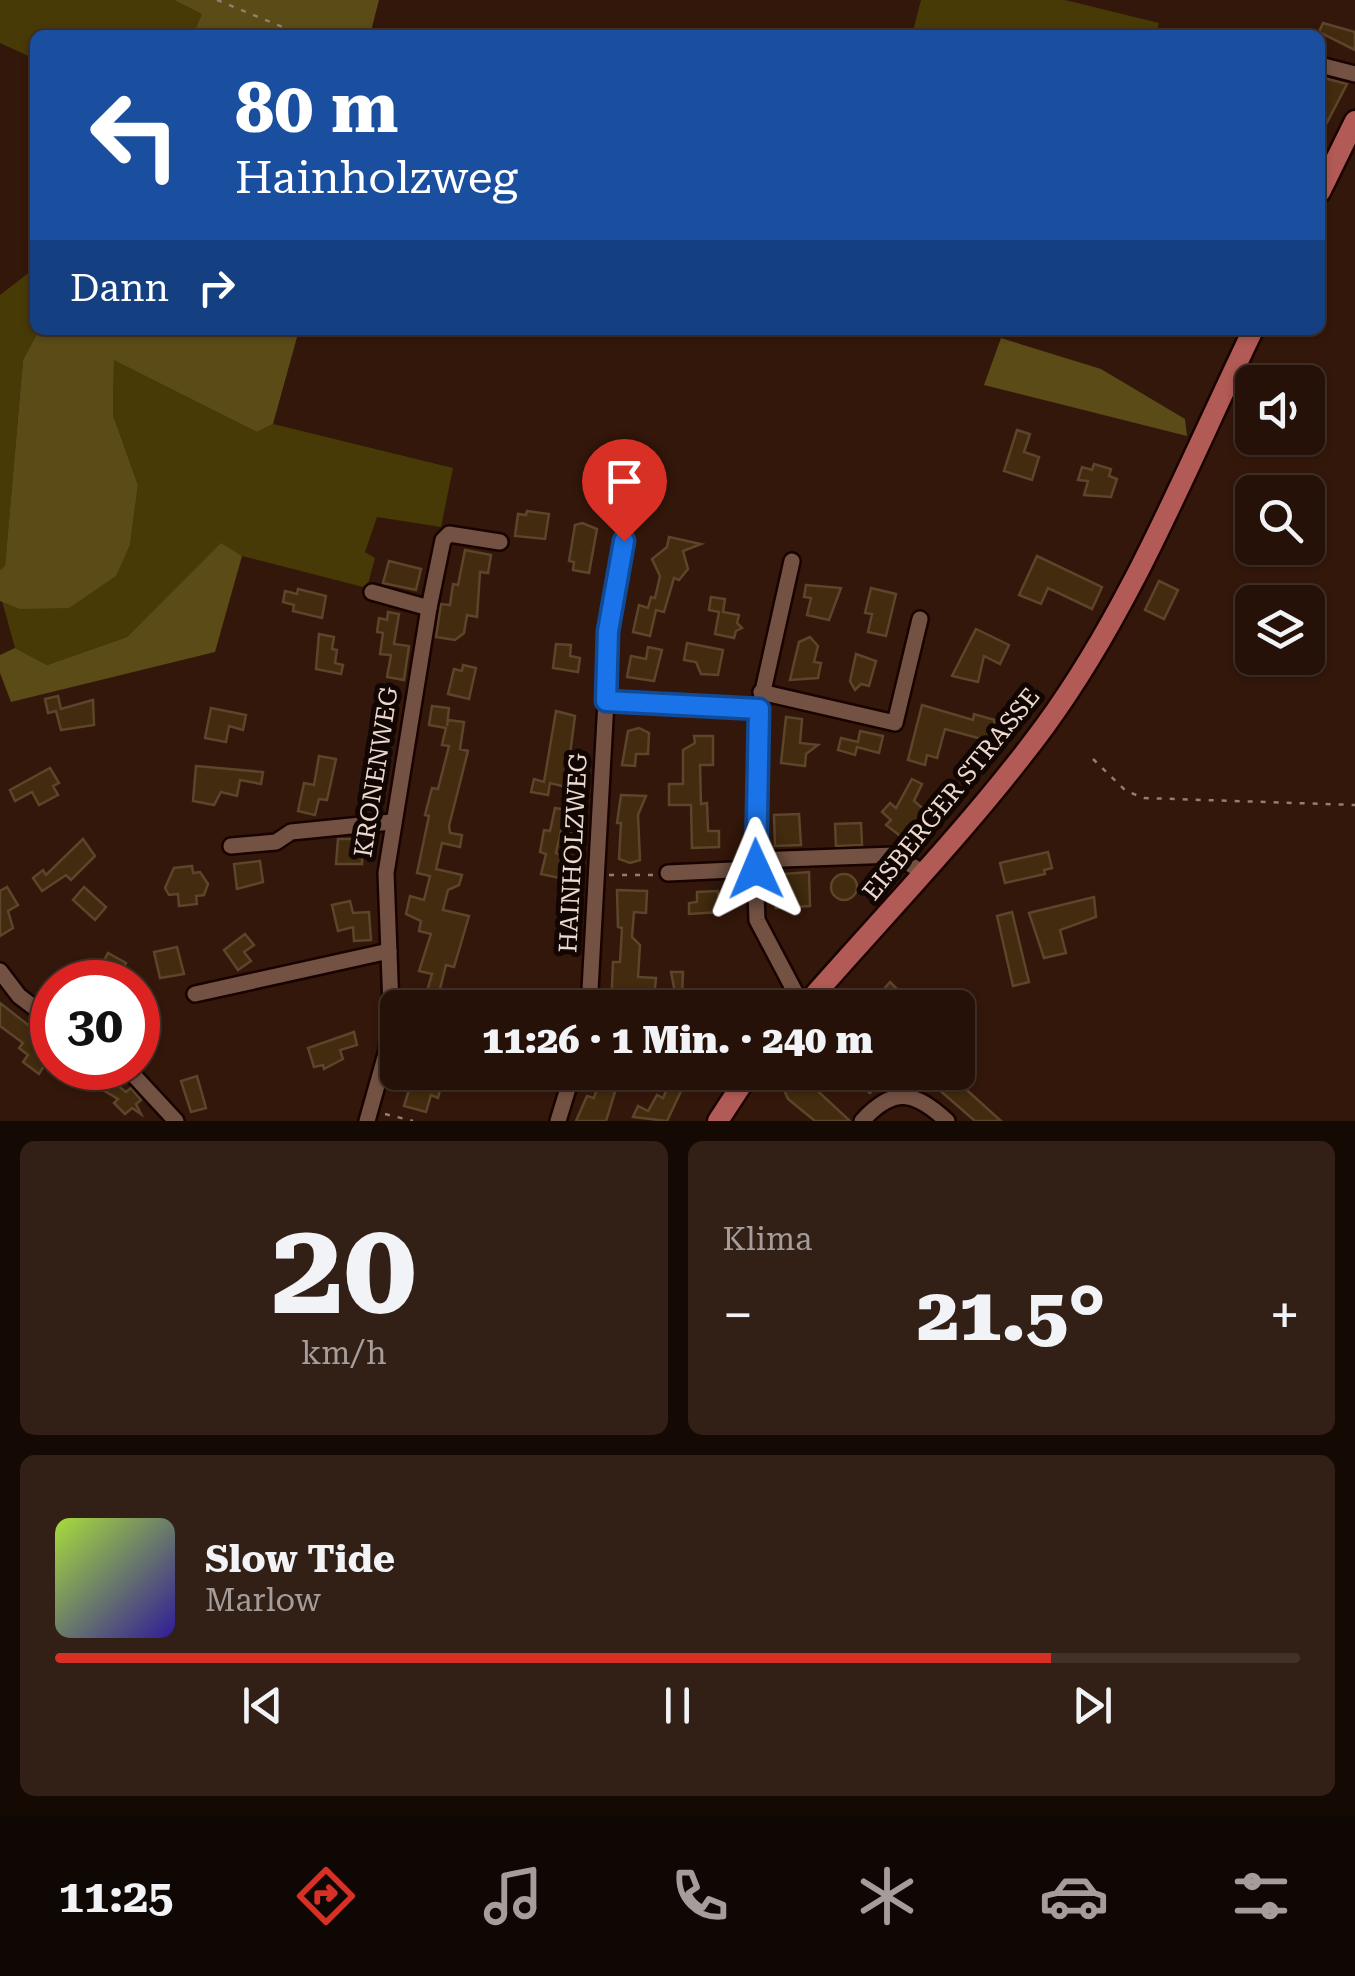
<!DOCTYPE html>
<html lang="de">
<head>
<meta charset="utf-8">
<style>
  :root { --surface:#261108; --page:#321f16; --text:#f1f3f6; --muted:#a49d9c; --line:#423129; --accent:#d93025 }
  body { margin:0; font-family:"Roboto Serif",serif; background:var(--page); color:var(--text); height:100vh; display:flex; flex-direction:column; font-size:38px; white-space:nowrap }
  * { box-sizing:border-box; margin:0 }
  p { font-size:32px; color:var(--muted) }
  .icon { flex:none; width:55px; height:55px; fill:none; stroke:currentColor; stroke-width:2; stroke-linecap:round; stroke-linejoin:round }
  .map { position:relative; height:1121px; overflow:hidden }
  .sheet { display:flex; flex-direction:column; gap:20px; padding:20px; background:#150904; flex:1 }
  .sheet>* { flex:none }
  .hud { position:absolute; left:30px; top:30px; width:1295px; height:305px; border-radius:15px; box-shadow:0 2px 8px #0004,0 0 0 2px var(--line); background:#1a4fa0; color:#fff; overflow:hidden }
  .fabs { position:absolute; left:1235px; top:365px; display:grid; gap:20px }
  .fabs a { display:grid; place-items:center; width:90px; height:90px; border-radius:15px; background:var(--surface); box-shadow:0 2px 8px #0004,0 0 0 2px var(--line); font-size:50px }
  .speed { position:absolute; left:30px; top:960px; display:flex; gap:20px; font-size:50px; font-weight:700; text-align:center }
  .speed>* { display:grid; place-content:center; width:130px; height:130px; border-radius:50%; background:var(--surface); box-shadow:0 2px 8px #0004,0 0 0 2px var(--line); line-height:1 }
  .speed .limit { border:15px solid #d22; background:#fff; color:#111 }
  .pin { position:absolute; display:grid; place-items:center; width:85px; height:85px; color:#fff; margin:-102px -42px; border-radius:50% 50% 50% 0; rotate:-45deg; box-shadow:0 0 10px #0007 }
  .pin .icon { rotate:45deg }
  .me { position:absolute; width:110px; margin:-55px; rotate:359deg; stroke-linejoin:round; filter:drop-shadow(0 0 8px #0008) }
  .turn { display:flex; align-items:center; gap:35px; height:210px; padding:0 40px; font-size:45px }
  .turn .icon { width:130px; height:130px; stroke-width:2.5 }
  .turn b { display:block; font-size:70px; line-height:85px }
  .then { display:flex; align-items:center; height:95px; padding:0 40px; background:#0003; gap:20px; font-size:38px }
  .big { font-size:75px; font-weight:800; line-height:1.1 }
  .sheet .card { flex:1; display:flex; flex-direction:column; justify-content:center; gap:15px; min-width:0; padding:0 35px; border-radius:15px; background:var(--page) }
  .sheet .dial { align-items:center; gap:0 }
  .dial b { font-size:130px; line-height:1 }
  .song { display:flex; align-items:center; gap:30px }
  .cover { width:120px; height:120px; border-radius:15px; background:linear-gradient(135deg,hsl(80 70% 55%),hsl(250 70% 35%)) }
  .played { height:10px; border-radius:5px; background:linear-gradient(90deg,var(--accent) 80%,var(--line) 80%) }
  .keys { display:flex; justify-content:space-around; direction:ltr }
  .heat { display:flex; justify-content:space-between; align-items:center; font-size:55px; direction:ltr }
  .sheet .tiles { flex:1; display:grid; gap:20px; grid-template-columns:1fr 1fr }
  .card:last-child { grid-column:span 2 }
  .trip { position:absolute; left:380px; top:990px; width:595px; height:100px; border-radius:15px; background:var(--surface); box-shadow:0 2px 8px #0004,0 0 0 2px var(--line); font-weight:800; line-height:100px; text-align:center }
  .tabs { display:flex; height:160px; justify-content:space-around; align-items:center; background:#0f0703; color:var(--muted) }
  .tabs .icon { width:70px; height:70px }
  .tabs .on { color:var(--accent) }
  .tabs b { font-size:45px; color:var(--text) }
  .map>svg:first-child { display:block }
  .green { fill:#473a07 }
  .forest { fill:#5a4b17 }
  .building { fill:#422b0e; stroke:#5b452b; stroke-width:2.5 }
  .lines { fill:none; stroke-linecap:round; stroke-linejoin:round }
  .minor-casing { stroke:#190300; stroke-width:20 }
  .major-casing { stroke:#190300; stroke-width:25 }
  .path { stroke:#947d72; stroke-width:2.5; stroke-dasharray:5 8; stroke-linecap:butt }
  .minor { stroke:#735244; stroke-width:15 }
  .major { stroke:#b15a56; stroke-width:20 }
  .route-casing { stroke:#114b97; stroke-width:25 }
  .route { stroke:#1a73e8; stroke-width:18 }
  .labels { text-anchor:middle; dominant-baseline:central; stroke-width:10; stroke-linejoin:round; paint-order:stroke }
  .street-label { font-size:25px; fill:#ebd8cf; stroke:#120603 }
</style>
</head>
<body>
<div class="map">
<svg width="1355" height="1121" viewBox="0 0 1355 1121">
  <rect width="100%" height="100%" fill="#33170a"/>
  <g class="green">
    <polygon points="0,0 174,0 203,14 193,35 35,35 35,59 0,43"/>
    <polygon points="921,0 1065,0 1159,23 1156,35 912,35"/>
    <polygon points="35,268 35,330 39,330 23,360 5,567 0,570 0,295"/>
    <polygon points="114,359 257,432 273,424 453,468 441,527 377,517 365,552 375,558 367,588 242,556 221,544 127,637 47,665 15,648 2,601 115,576 130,545 138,485 113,415"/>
  </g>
  <g class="forest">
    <polygon points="174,0 379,0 370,35 193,35 202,14"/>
    <polygon points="39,330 299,330 273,424 257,432 114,360 113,415 138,485 130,545 116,576 69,608 20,609 0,601 0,570 5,566 23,360"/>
    <polygon points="1001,338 1101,369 1185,419 1187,436 984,385"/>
    <polygon points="221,543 242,556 215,652 11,702 0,673 0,655 15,648 47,665 127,637"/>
  </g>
  <g class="building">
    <polygon points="1323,23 1355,32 1355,50 1319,32"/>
    <polygon points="1320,77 1347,84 1320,136"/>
    <polygon points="1017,430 1030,434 1024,452 1039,457 1032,480 1004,471"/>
    <polygon points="1094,464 1111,469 1109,476 1117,479 1111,497 1084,495 1088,481 1078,480 1082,467 1092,470"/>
    <polygon points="527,511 549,514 545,539 515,536 518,514 526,515"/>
    <polygon points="582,523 597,529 589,573 573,570 574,562 569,561 575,525"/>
    <polygon points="669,537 701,544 683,551 688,569 679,580 674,578 664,612 656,610 650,636 633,632 639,605 648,608 651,597 655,598 660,576 652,559 667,547"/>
    <polygon points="465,550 491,555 488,573 480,572 477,617 467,615 464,633 455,640 436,637 441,604 450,605 453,584 458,585"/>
    <polygon points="1037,556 1102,587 1092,609 1048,588 1041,604 1019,595"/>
    <polygon points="389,561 421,569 416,590 383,583"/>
    <polygon points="1159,581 1178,590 1164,619 1145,610"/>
    <polygon points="806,585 841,588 829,620 807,615 811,598 804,597"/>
    <polygon points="871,588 896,594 886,636 868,632 872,614 865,613"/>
    <polygon points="298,589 326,596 322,618 293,611 294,605 283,602 285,591 297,594"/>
    <polygon points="711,597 725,599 723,612 739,615 737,623 742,628 736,631 734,638 715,634 719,612 709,610"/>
    <polygon points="388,612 399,614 394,644 409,646 404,680 387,677 391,655 380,654 383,633 377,632 379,618 387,620"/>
    <polygon points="976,629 1009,645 1000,664 984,656 978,682 952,676"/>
    <polygon points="319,634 334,637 332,649 337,650 335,663 343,665 341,674 316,669"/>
    <polygon points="810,637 818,646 814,662 821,663 818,678 790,680 799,642"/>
    <polygon points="687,643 723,650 718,675 701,674 696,662 684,660"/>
    <polygon points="556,644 571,645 570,656 580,658 578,672 553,668"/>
    <polygon points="648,647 662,650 654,681 627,677 631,656 646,659"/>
    <polygon points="856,654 876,661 869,686 861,684 855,690 850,681"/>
    <polygon points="463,665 476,668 469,699 448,694 454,669 462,671"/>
    <polygon points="58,696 61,709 93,700 94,725 61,730 56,711 48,713 45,699"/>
    <polygon points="922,705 973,720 974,714 995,720 989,741 945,729 937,758 927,755 925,765 908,760"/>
    <polygon points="432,706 449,708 447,726 448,720 464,722 460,749 468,751 449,826 450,833 462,835 460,847 442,843 436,869 462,875 459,885 448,890 443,910 469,916 454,967 446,965 439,993 452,997 449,1008 422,1008 432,974 419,971 431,934 419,931 421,921 406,914 410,896 424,900 430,876 417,873 429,816 425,815 432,788 438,789 449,746 442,745 446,728 429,725"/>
    <polygon points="211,708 246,715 243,730 229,726 226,742 205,738"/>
    <polygon points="556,711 575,716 568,769 572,776 566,787 550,783 548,795 531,792 534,779 544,782"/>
    <polygon points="786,717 802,719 800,743 818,745 806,754 805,766 781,763"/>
    <polygon points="639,728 649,733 648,754 636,754 635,766 622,765 628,731"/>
    <polygon points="860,731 883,736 879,753 857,747 855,755 838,750 841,738 858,742"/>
    <polygon points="694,736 713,736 713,765 700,765 701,804 707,803 708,831 719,831 719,847 692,848 691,805 669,805 669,784 683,784 683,750 695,743"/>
    <polygon points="319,756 336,759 327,800 319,799 315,815 298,811 304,783 314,785"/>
    <polygon points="196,766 263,772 261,784 240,780 237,796 221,792 214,805 193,801"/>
    <polygon points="50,768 59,783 53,786 58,795 39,805 32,792 15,801 10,790"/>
    <polygon points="912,779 922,784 914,801 934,818 912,845 886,825 891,820 882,812 890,803 896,808"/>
    <polygon points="621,795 646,796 638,815 640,860 630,863 619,859 621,823 617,823"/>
    <polygon points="567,806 584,814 580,832 561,831 556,853 568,859 571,872 564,879 541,874 546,854 540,852 544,830 550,831 555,808 566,810"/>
    <polygon points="799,814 801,845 775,846 774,815"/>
    <polygon points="861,823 862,845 836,846 835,824"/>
    <polygon points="83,839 95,856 71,880 66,875 42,891 33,878 43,870 46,875"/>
    <polygon points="338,839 363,839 362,864 336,864"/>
    <polygon points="1048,852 1052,868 1044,870 1045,874 1005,883 1000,863"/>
    <polygon points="260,861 263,882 237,889 234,864"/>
    <polygon points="192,866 193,873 200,872 208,884 204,895 196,896 197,904 179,906 178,894 169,895 165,888 174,868"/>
    <polygon points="809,872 810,906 776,908 775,883 784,883 784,874"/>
    <circle cx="844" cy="887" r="13"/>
    <polygon points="7,887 18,905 8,911 13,928 0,936 0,891"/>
    <polygon points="84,887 106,907 95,920 73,900"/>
    <polygon points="617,890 647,891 646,913 634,912 632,937 640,945 638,977 656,978 653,1008 611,1008 613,962 620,962 622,928 618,927"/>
    <polygon points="718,891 720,912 689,914 689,903 697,902 697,892"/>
    <polygon points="1094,897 1096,917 1060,930 1066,953 1044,958 1029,913"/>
    <polygon points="350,901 353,913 369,912 371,940 354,941 353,927 338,931 332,905"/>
    <polygon points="1012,912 1029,982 1013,986 997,916"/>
    <polygon points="245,934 254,945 244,952 251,961 238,970 224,950"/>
    <polygon points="177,947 184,974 160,978 154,952"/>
    <polygon points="108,953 126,963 116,982 93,982"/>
    <polygon points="671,972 683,972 682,996 695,993 702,1008 678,1008"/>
    <polygon points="890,982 916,1008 857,1008 867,996 878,996"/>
    <polygon points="0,1003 41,1035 38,1039 52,1053 39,1074 23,1062 28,1055 19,1048 23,1043 0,1026"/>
    <polygon points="354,1032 357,1045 340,1050 343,1059 324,1069 323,1065 314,1067 308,1048"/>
    <polygon points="675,1072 690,1072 667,1121 633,1117 638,1106 648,1111 657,1095 663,1098"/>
    <polygon points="843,1072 872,1072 881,1081 870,1093 852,1080 847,1086 839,1079"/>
    <polygon points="939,1072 947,1072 1001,1121 975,1121 930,1082"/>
    <polygon points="407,1075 441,1086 438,1098 431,1095 426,1112 404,1106 410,1087 404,1085"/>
    <polygon points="105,1076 126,1092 131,1088 141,1100 136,1104 141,1114 132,1108 125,1114 114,1103 118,1099 98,1087"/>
    <polygon points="197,1076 206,1108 191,1112 181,1081"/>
    <polygon points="600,1077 618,1082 606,1121 576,1121 587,1096 594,1098"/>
    <polygon points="791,1081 801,1089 807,1081 850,1121 815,1121 788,1099 784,1090"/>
  </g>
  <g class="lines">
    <g class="minor-casing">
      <g id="minor">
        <polyline points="1320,65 1355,74"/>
        <polyline points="624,541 608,631 606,701 759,709"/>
        <polyline points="792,561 759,709 755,869 757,920 803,1007"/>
        <polyline points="429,608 443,540 449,534 500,542"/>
        <polyline points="761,692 895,723 920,619"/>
        <polyline points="231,846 276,842 291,832 391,822"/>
        <polyline points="755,860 895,855 922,872"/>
        <polyline points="668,873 755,869"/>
        <polyline points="0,971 19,996 52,1021"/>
        <polyline points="195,994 389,951"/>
        <polyline points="589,1008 606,701"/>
        <polyline points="127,1068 176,1121"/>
        <polyline points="633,1072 656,1080 658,1072"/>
        <polyline points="367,1121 387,1050 391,1007 386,873 429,608 372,592"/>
        <polyline points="558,1121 573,1072"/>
        <path d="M 862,1121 C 894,1086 914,1091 947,1121"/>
      </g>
    </g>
    <g class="major-casing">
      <g id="major">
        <polyline points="1320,192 1355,121"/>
        <path d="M 803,1008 C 884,915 972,825 1045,726 C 1132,607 1189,462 1253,330"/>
        <polyline points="718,1121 750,1072"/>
      </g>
    </g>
    <g class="path">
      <polyline points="217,0 302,35"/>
      <polyline points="1093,759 1126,791 1144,798 1355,805"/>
      <polyline points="609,875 655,875"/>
      <polyline points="385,1114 413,1121"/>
    </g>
    <use href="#minor" class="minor"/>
    <use href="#major" class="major"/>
  </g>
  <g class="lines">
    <g class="route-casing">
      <polyline id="route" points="624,541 608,631 606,701 759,709 756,869"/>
    </g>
    <use href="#route" class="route"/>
  </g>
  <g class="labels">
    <g class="street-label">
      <text transform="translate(376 772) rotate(-81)">KRONENWEG</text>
      <text transform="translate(951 794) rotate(-51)">EISBERGER STRASSE</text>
      <text transform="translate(573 853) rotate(-87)">HAINHOLZWEG</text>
    </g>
  </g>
</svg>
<div class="fabs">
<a><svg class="icon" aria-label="sound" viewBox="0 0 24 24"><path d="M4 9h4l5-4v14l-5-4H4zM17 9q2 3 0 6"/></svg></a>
<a><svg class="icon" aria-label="search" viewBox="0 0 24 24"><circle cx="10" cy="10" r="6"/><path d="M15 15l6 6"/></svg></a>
<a><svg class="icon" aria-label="layers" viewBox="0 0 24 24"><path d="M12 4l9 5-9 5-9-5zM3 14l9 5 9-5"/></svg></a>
</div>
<div class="speed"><div class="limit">30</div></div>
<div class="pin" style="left:624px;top:541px;background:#d93025"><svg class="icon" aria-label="arrive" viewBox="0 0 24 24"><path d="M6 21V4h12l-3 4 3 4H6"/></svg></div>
<svg class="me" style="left:756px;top:869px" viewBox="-20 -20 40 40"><path d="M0-17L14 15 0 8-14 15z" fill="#1a73e8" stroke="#fff" stroke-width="4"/></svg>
<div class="trip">11:26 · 1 Min. · 240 m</div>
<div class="hud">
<div class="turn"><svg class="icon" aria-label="left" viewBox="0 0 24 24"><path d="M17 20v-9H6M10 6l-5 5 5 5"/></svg><div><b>80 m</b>Hainholzweg</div></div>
<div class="then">Dann<svg class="icon" aria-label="right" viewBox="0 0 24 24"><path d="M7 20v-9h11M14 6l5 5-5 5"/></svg></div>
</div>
</div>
<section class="sheet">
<div class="tiles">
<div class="card dial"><b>20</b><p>km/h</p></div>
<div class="card"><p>Klima</p>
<div class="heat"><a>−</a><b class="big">21.5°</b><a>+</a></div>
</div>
<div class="card">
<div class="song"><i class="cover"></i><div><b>Slow Tide</b><p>Marlow</p></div></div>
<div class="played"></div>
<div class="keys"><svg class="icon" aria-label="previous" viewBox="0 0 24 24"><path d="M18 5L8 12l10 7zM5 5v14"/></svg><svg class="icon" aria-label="pause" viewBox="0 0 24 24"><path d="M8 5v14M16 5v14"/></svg><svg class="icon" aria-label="next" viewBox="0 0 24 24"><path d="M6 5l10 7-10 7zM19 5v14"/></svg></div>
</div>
</div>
</section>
<nav class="tabs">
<b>11:25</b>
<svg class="icon on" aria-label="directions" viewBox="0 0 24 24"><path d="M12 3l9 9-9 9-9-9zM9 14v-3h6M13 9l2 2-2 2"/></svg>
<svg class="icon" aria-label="music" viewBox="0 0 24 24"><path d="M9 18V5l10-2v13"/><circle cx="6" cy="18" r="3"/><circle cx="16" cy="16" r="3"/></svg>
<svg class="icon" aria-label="phone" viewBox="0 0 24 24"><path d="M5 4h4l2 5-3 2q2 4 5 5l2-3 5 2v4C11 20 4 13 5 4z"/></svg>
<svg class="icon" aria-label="climate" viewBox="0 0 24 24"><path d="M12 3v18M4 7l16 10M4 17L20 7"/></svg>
<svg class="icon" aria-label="car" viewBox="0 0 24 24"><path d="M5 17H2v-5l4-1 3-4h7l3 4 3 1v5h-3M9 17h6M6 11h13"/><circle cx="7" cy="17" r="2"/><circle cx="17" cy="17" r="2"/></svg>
<svg class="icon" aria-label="filters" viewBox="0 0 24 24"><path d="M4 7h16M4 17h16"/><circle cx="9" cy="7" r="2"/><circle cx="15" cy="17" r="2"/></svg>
</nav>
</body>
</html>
